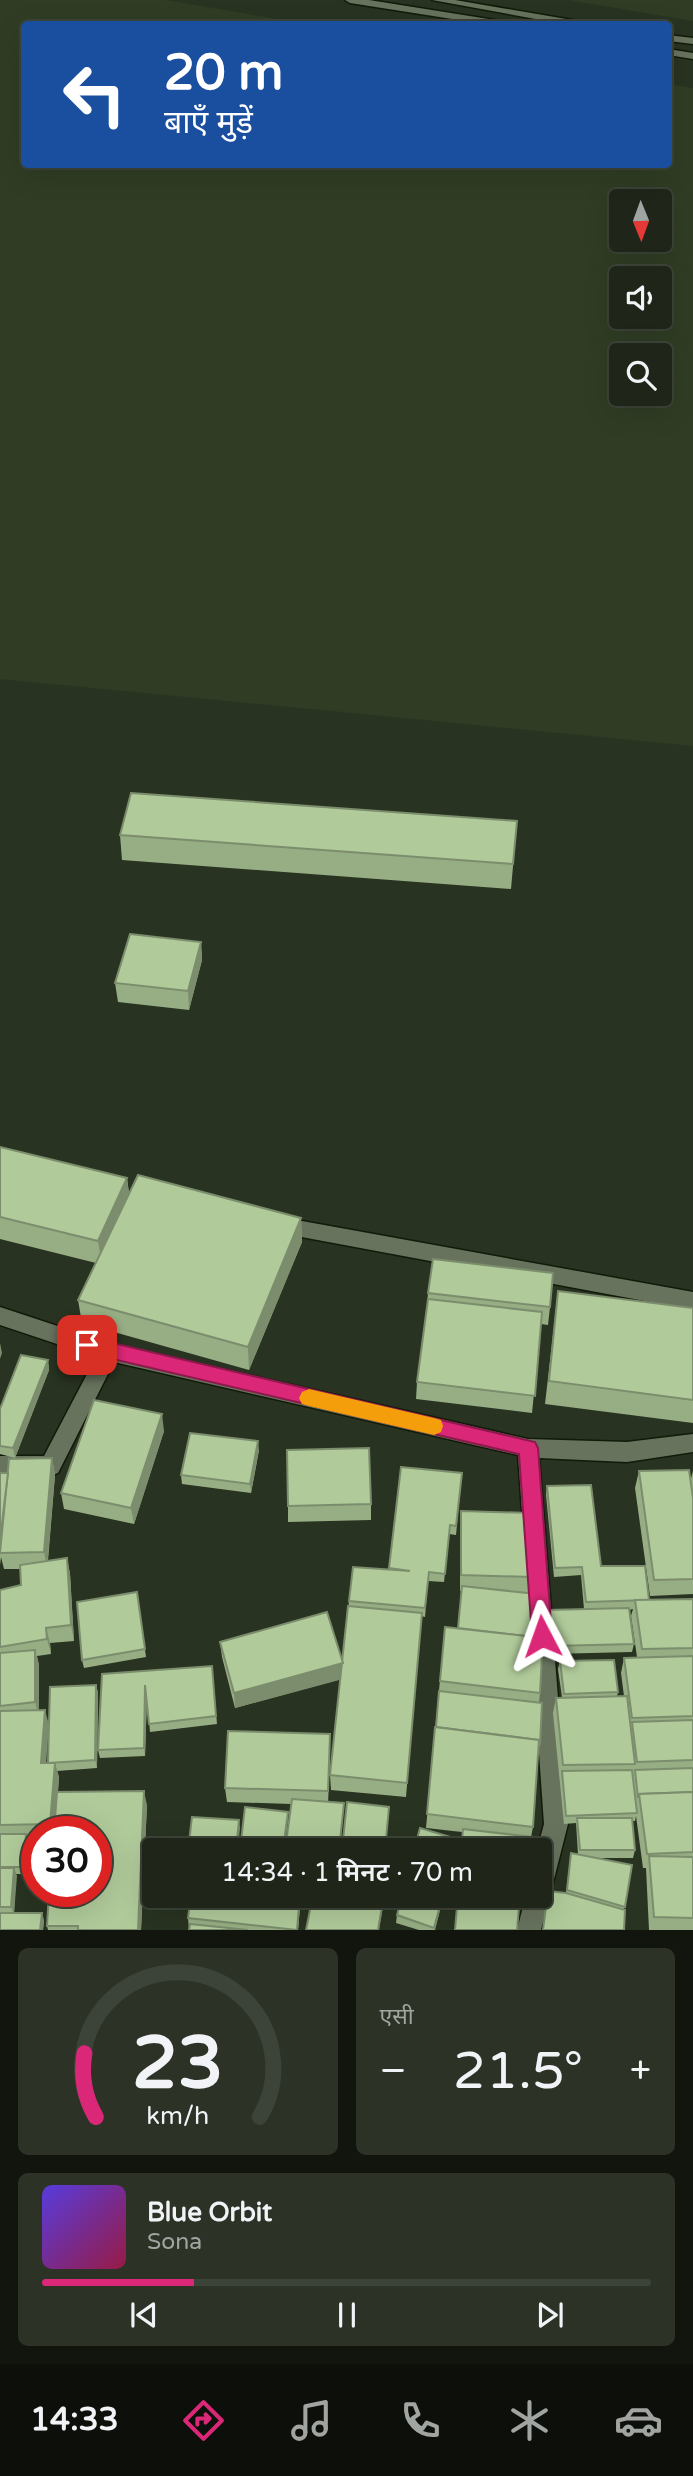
<!DOCTYPE html>
<html lang="hi">
<head>
<meta charset="utf-8">
<style>
  :root { --surface:#1f2619; --page:#2c3226; --text:#f1f3f6; --muted:#a1a5a2; --line:#3c4338; --accent:#db2777 }
  body { margin:0; font-family:"Varela Round","Noto Sans Devanagari",sans-serif; background:var(--page); color:var(--text); height:100vh; display:flex; flex-direction:column; font-size:26px; white-space:nowrap }
  * { box-sizing:border-box; margin:0 }
  p { font-size:23px; color:var(--muted) }
  .icon { flex:none; width:38px; height:38px; fill:none; stroke:currentColor; stroke-width:2; stroke-linecap:round; stroke-linejoin:round }
  .map { position:relative; height:1930px; overflow:hidden }
  .panel { display:flex; flex-direction:column; gap:18px; padding:18px; background:#11150e; flex:1 }
  .panel>* { flex:none }
  .top-card { position:absolute; left:21px; top:21px; width:651px; height:147px; border-radius:7px; box-shadow:0 7px 28px #0002,0 0 0 2px var(--line); background:#1a4fa0; color:#fff; overflow:hidden }
  .needle { width:46px; rotate:179deg }
  .controls { position:absolute; left:609px; top:189px; display:grid; gap:14px }
  .controls a { display:grid; place-items:center; width:63px; height:63px; border-radius:7px; background:var(--surface); box-shadow:0 7px 28px #0002,0 0 0 2px var(--line); font-size:35px }
  .speed { position:absolute; left:21px; top:1816px; display:flex; gap:14px; font-size:35px; font-weight:700; text-align:center }
  .speed>* { display:grid; place-content:center; width:91px; height:91px; border-radius:50%; background:var(--surface); box-shadow:0 7px 28px #0002,0 0 0 2px var(--line); line-height:1 }
  .speed .limit { border:10px solid #d22; background:#fff; color:#111 }
  .pin { position:absolute; display:grid; place-items:center; width:60px; height:60px; color:#fff; margin:-30px; border-radius:14px; box-shadow:0 4px 10px #0006 }
  .me { position:absolute; width:77px; margin:-38px; rotate:356deg; stroke-linejoin:round; filter:drop-shadow(0 0 5px #0008) }
  .turn { display:flex; align-items:center; gap:24px; height:147px; padding:0 28px; font-size:32px }
  .turn .icon { width:91px; height:91px; stroke-width:2.5 }
  .turn b { display:block; font-size:49px; line-height:60px }
  .big { font-size:52px; font-weight:600; line-height:1.1 }
  .panel .widget { flex:1; display:flex; flex-direction:column; justify-content:center; gap:10px; min-width:0; padding:0 24px; border-radius:10px; background:var(--page) }
  .panel .dial { align-items:center; gap:0 }
  .dial svg { height:182px; overflow:visible; fill:none; stroke:var(--line); stroke-width:7; stroke-linecap:round; text-anchor:middle }
  .dial text { fill:var(--text); stroke:none }
  .song { display:flex; align-items:center; gap:21px }
  .cover { width:84px; height:84px; border-radius:10px; background:linear-gradient(135deg,hsl(250 70% 55%),hsl(340 70% 35%)) }
  .played { height:7px; border-radius:4px; background:linear-gradient(90deg,var(--accent) 25%,var(--line) 25%) }
  .keys { display:flex; justify-content:space-around; direction:ltr }
  .heat { display:flex; justify-content:space-between; align-items:center; font-size:38px; direction:ltr }
  .panel .tiles { flex:1; display:grid; gap:18px; grid-template-columns:1fr 1fr }
  .widget:last-child { grid-column:span 2 }
  .trip { position:absolute; left:142px; top:1838px; width:410px; height:70px; border-radius:7px; background:var(--surface); box-shadow:0 7px 28px #0002,0 0 0 2px var(--line); font-weight:600; line-height:70px; text-align:center }
  .dock { display:flex; height:112px; justify-content:space-around; align-items:center; background:#0c0f0a; color:var(--muted) }
  .dock .icon { width:49px; height:49px }
  .dock .selected { color:var(--accent) }
  .dock b { font-size:32px; color:var(--text) }
  .map>svg:first-child { display:block }
  .built { fill:#303d24; fill-rule:evenodd }
  .lines { fill:none; stroke-linecap:round; stroke-linejoin:round }
  .service-casing { stroke:#121a09; stroke-width:3 }
  .minor-casing { stroke:#121a09; stroke-width:3 }
  .tertiary-casing { stroke:#121a09; stroke-width:3 }
  .service { fill:#68735e; fill-rule:evenodd }
  .minor { fill:#68735e; fill-rule:evenodd }
  .tertiary { fill:#68735e; fill-rule:evenodd }
  .wall { fill:#97ae84 }
  .shaded-wall { fill:#7b8d6c }
  .building { fill:#b0ca9a; stroke:#7b8d6c; stroke-width:2 }
  .route { fill:#db2777; stroke:#8e194d; stroke-width:2 }
  .slow { fill:#f59e0b }
</style>
</head>
<body>
<div class="map">
<svg width="693" height="1930" viewBox="0 0 693 1930">
  <rect width="100%" height="100%" fill="#293321"/>
  <g class="built">
    <path d="M 0,0 L 166,0 L 306,24 L 24,24 L 24,164 L 668,164 L 669,84 L 693,88 L 693,746 L 0,679 ZM 621,201 L 660,201 L 660,240 L 621,240 ZM 621,278 L 660,278 L 660,317 L 621,317 ZM 621,355 L 660,355 L 660,394 L 621,394 Z"/>
    <polygon points="568,0 693,0 693,21"/>
  </g>
  <g class="lines">
    <g class="service-casing">
      <polygon id="service" points="280,1217 693,1292 693,1310 280,1233 273,1231 270,1225 273,1219"/>
    </g>
    <g class="minor-casing">
      <polygon id="minor" points="0,1307 109,1343 528,1439 627,1442 693,1434 693,1452 627,1462 539,1458 568,1824 541,1930 517,1930 526,1895 539,1895 537,1850 544,1824 518,1455 114,1362 58,1473 50,1476 0,1476 0,1456 44,1456 96,1357 0,1325"/>
    </g>
    <g class="tertiary-casing">
      <g id="tertiary">
        <polygon points="345,0 369,0 501,21 506,24 484,24 350,3"/>
        <polygon points="432,0 455,0 578,21 583,24 563,24"/>
        <polygon points="668,35 693,38 693,44 668,41"/>
        <polygon points="668,49 693,53 693,59 668,55"/>
      </g>
    </g>
    <use href="#service" class="service"/>
    <use href="#minor" class="minor"/>
    <use href="#tertiary" class="tertiary"/>
  </g>
  <g class="wall">
    <polygon points="517,821 511,889 122,860 120,835"/>
    <polygon points="201,942 202,960 189,1010 118,1002 115,983"/>
    <polygon points="0,1147 127,1178 129,1193 301,1218 302,1242 249,1370 82,1323 78,1300 96,1263 0,1239"/>
    <polygon points="558,1291 693,1308 693,1423 545,1404"/>
    <polygon points="428,1293 550,1307 548,1325 541,1324 532,1413 416,1399 417,1382 427,1306"/>
    <polygon points="48,1360 49,1370 15,1458 0,1454 0,1409"/>
    <polygon points="164,1431 134,1524 64,1509 61,1493"/>
    <polygon points="259,1450 251,1493 182,1484 181,1475"/>
    <polygon points="52,1458 55,1475 48,1561 67,1558 70,1574 74,1641 50,1643 51,1654 37,1656 39,1665 39,1710 46,1763 48,1763 96,1685 98,1693 97,1768 57,1771 59,1777 58,1792 147,1805 141,1930 48,1930 47,1926 96,1832 37,1832 37,1838 28,1839 29,1842 26,1874 16,1874 14,1913 44,1920 43,1930 0,1930 0,1590 21,1585 20,1569 4,1569 1,1557 0,1565 0,1473 8,1473"/>
    <polygon points="401,1467 462,1473 456,1535 449,1534 444,1582 428,1581 425,1617 421,1616 406,1797 331,1790 330,1775 341,1679 235,1708 222,1657 220,1642 342,1663 349,1601 389,1570"/>
    <polygon points="639,1471 690,1482 693,1471 693,1594 650,1596 635,1488"/>
    <polygon points="547,1486 601,1566 649,1600 693,1599 693,1930 649,1930 646,1868 643,1868 636,1816 635,1821 632,1821 635,1850 633,1858 596,1858 632,1865 624,1910 624,1930 543,1930 548,1891 566,1893 571,1853 578,1854 576,1823 564,1824 553,1713 556,1698 562,1697 558,1669 560,1661 618,1692 617,1696 624,1696 621,1673 624,1658 637,1657 631,1616 633,1609 629,1610 634,1644 632,1652 550,1654 546,1619 548,1610 584,1609 581,1575 554,1577 546,1495"/>
    <polygon points="371,1504 371,1520 288,1522 288,1506"/>
    <polygon points="461,1511 532,1577 529,1593 540,1693 539,1702 540,1744 538,1752 533,1827 531,1837 462,1832 426,1828 445,1627 458,1628 461,1591 460,1591 460,1527"/>
    <polygon points="137,1592 146,1657 84,1668 82,1660"/>
    <polygon points="212,1666 217,1724 150,1732 147,1699 145,1756 100,1758 98,1750 102,1674"/>
    <polygon points="330,1734 328,1802 344,1803 340,1850 285,1850 291,1804 227,1802 225,1788"/>
    <polygon points="301,1895 298,1930 189,1930 188,1918"/>
    <polygon points="402,1895 444,1895 435,1930 419,1930 396,1923 397,1915"/>
  </g>
  <g class="shaded-wall">
    <polygon points="201,942 202,960 189,1010 188,991"/>
    <polygon points="127,1178 130,1202 102,1265 98,1241"/>
    <polygon points="301,1218 302,1242 249,1370 248,1347"/>
    <polygon points="0,1343 2,1353 0,1359"/>
    <polygon points="48,1360 49,1370 15,1458 13,1448"/>
    <polygon points="162,1414 164,1431 134,1524 131,1508"/>
    <polygon points="258,1441 259,1450 251,1493 250,1484"/>
    <polygon points="52,1458 55,1475 47,1568 44,1552"/>
    <polygon points="67,1558 70,1574 74,1641 71,1625"/>
    <polygon points="46,1628 50,1643 51,1654 47,1639"/>
    <polygon points="35,1650 39,1665 39,1717 35,1702"/>
    <polygon points="343,1663 343,1679 235,1708 234,1693"/>
    <polygon points="96,1685 98,1693 97,1768 95,1760"/>
    <polygon points="145,1685 147,1693 145,1756 144,1748"/>
    <polygon points="45,1710 49,1725 45,1778 41,1763"/>
    <polygon points="330,1734 330,1748 328,1805 328,1791"/>
    <polygon points="55,1763 59,1777 55,1832 52,1832 50,1824"/>
    <polygon points="144,1791 147,1805 141,1930 138,1930"/>
    <polygon points="288,1812 288,1820 284,1850 283,1850"/>
    <polygon points="239,1820 240,1828 238,1850 236,1850"/>
    <polygon points="26,1834 29,1842 26,1874 24,1867"/>
    <polygon points="14,1868 17,1876 14,1914 11,1907"/>
    <polygon points="300,1895 301,1895 298,1930 297,1930"/>
    <polygon points="384,1895 385,1895 379,1930 378,1930"/>
    <polygon points="443,1895 444,1895 434,1930"/>
    <polygon points="42,1913 44,1920 43,1930 40,1930"/>
  </g>
  <g class="building">
    <polygon points="131,793 517,821 513,864 120,835"/>
    <polygon points="130,934 201,942 188,991 115,983"/>
    <polygon points="0,1147 127,1178 98,1241 0,1217"/>
    <polygon points="138,1175 301,1218 248,1347 78,1300"/>
    <polygon points="433,1259 553,1273 550,1307 428,1293"/>
    <polygon points="558,1291 693,1308 693,1400 549,1381"/>
    <polygon points="428,1299 542,1312 535,1396 417,1382"/>
    <polygon points="21,1355 48,1360 13,1448 0,1446 0,1409"/>
    <polygon points="94,1400 162,1414 131,1508 61,1493"/>
    <polygon points="190,1433 258,1441 250,1484 181,1475"/>
    <polygon points="369,1448 371,1504 288,1506 287,1450"/>
    <polygon points="52,1458 44,1552 0,1553 9,1459"/>
    <polygon points="401,1467 462,1473 456,1526 450,1525 445,1574 429,1572 425,1608 349,1601 353,1567 410,1571 389,1568"/>
    <polygon points="689,1470 693,1498 693,1579 654,1580 639,1471"/>
    <polygon points="0,1473 8,1473 0,1540"/>
    <polygon points="591,1485 601,1566 645,1566 649,1600 586,1602 582,1567 555,1568 547,1486"/>
    <polygon points="461,1511 530,1513 532,1577 461,1575"/>
    <polygon points="67,1558 71,1625 46,1628 47,1639 0,1647 0,1590 21,1585 20,1565"/>
    <polygon points="462,1586 537,1594 534,1637 458,1628"/>
    <polygon points="137,1592 145,1649 82,1660 77,1602"/>
    <polygon points="693,1599 693,1648 642,1649 635,1600"/>
    <polygon points="348,1606 422,1613 407,1783 330,1775"/>
    <polygon points="629,1608 634,1644 551,1646 548,1610"/>
    <polygon points="327,1612 343,1663 234,1693 220,1642"/>
    <polygon points="445,1627 543,1638 540,1693 440,1681"/>
    <polygon points="35,1650 35,1702 0,1706 0,1653"/>
    <polygon points="693,1656 693,1716 632,1718 624,1658"/>
    <polygon points="614,1660 618,1692 564,1694 560,1661"/>
    <polygon points="212,1666 216,1716 149,1724 145,1685 144,1748 98,1750 102,1674"/>
    <polygon points="96,1685 95,1760 48,1763 50,1687"/>
    <polygon points="439,1691 542,1703 540,1744 539,1744 539,1740 436,1727"/>
    <polygon points="627,1696 635,1764 563,1765 556,1698"/>
    <polygon points="45,1710 41,1763 55,1763 50,1824 0,1825 0,1711"/>
    <polygon points="693,1720 693,1760 637,1762 632,1722"/>
    <polygon points="435,1727 539,1740 533,1827 427,1814"/>
    <polygon points="228,1731 330,1734 328,1791 225,1788"/>
    <polygon points="693,1768 693,1792 639,1794 638,1798 635,1770"/>
    <polygon points="632,1770 637,1813 566,1816 562,1771"/>
    <polygon points="144,1791 138,1930 78,1930 78,1926 47,1926 49,1892 96,1892 96,1832 54,1832 57,1792"/>
    <polygon points="693,1792 693,1852 647,1854 639,1794"/>
    <polygon points="292,1799 344,1803 339,1850 285,1850"/>
    <polygon points="347,1802 389,1807 385,1850 342,1850"/>
    <polygon points="245,1807 288,1812 283,1850 240,1850"/>
    <polygon points="192,1817 239,1820 236,1850 188,1850"/>
    <polygon points="577,1818 632,1818 635,1850 580,1850"/>
    <polygon points="420,1828 457,1839 454,1850 414,1850"/>
    <polygon points="463,1829 533,1837 532,1850 461,1850"/>
    <polygon points="0,1834 26,1834 24,1867 0,1867"/>
    <polygon points="571,1853 632,1865 625,1907 567,1890"/>
    <polygon points="649,1856 693,1857 693,1918 654,1917"/>
    <polygon points="0,1868 14,1868 11,1907 0,1907"/>
    <polygon points="548,1891 566,1893 625,1910 624,1930 543,1930"/>
    <polygon points="191,1895 300,1895 297,1930 188,1918"/>
    <polygon points="313,1895 384,1895 378,1930 306,1930"/>
    <polygon points="402,1895 443,1895 434,1928 397,1915"/>
    <polygon points="458,1895 520,1895 517,1930 455,1930"/>
    <polygon points="0,1913 42,1913 40,1930 0,1930"/>
    <polygon points="190,1924 248,1930 189,1930"/>
  </g>
  <polygon class="route" points="87,1337 535,1442 538,1448 552,1636 549,1643 542,1646 535,1643 532,1636 519,1454 87,1353 81,1351 78,1345 81,1339"/>
  <polygon class="slow" points="309,1389 434,1418 441,1420 443,1426 441,1432 434,1435 309,1406 302,1404 299,1398 302,1392"/>
</svg>
<div class="controls">
<a><svg class="needle" viewBox="-14 -14 28 28"><path d="M0-13l5 13h-10z" fill="#e53935"/><path d="M0 13l5-13h-10z" fill="#a1a5a2"/></svg></a>
<a><svg class="icon" aria-label="sound" viewBox="0 0 24 24"><path d="M4 9h4l5-4v14l-5-4H4zM17 9q2 3 0 6"/></svg></a>
<a><svg class="icon" aria-label="search" viewBox="0 0 24 24"><circle cx="10" cy="10" r="6"/><path d="M15 15l6 6"/></svg></a>
</div>
<div class="speed"><div class="limit">30</div></div>
<div class="pin" style="left:87px;top:1345px;background:#d93025"><svg class="icon" aria-label="arrive" viewBox="0 0 24 24"><path d="M6 21V4h12l-3 4 3 4H6"/></svg></div>
<svg class="me" style="left:542px;top:1636px" viewBox="-20 -20 40 40"><path d="M0-17L14 15 0 8-14 15z" fill="#db2777" stroke="#fff" stroke-width="4"/></svg>
<div class="trip">14:34 · 1 मिनट · 70 m</div>
<div class="top-card">
<div class="turn"><svg class="icon" aria-label="left" viewBox="0 0 24 24"><path d="M17 20v-9H6M10 6l-5 5 5 5"/></svg><div><b>20 m</b>बाएँ मुड़ें</div></div>
</div>
</div>
<section class="panel">
<div class="tiles">
<div class="widget dial"><svg viewBox="0 0 100 80">
<path d="M14 69A42 42 0 1 1 86 69"/>
<path d="M14 69A42 42 0 0 1 9 41" stroke="#db2777"/>
<text x="50" y="56" font-size="32" font-weight="700">23</text>
<text x="50" y="72" font-size="11">km/h</text>
</svg></div>
<div class="widget"><p>एसी</p>
<div class="heat"><a>−</a><b class="big">21.5°</b><a>+</a></div>
</div>
<div class="widget">
<div class="song"><i class="cover"></i><div><b>Blue Orbit</b><p>Sona</p></div></div>
<div class="played"></div>
<div class="keys"><svg class="icon" aria-label="previous" viewBox="0 0 24 24"><path d="M18 5L8 12l10 7zM5 5v14"/></svg><svg class="icon" aria-label="pause" viewBox="0 0 24 24"><path d="M8 5v14M16 5v14"/></svg><svg class="icon" aria-label="next" viewBox="0 0 24 24"><path d="M6 5l10 7-10 7zM19 5v14"/></svg></div>
</div>
</div>
</section>
<nav class="dock">
<b>14:33</b>
<svg class="icon selected" aria-label="directions" viewBox="0 0 24 24"><path d="M12 3l9 9-9 9-9-9zM9 14v-3h6M13 9l2 2-2 2"/></svg>
<svg class="icon" aria-label="music" viewBox="0 0 24 24"><path d="M9 18V5l10-2v13"/><circle cx="6" cy="18" r="3"/><circle cx="16" cy="16" r="3"/></svg>
<svg class="icon" aria-label="phone" viewBox="0 0 24 24"><path d="M5 4h4l2 5-3 2q2 4 5 5l2-3 5 2v4C11 20 4 13 5 4z"/></svg>
<svg class="icon" aria-label="climate" viewBox="0 0 24 24"><path d="M12 3v18M4 7l16 10M4 17L20 7"/></svg>
<svg class="icon" aria-label="car" viewBox="0 0 24 24"><path d="M5 17H2v-5l4-1 3-4h7l3 4 3 1v5h-3M9 17h6M6 11h13"/><circle cx="7" cy="17" r="2"/><circle cx="17" cy="17" r="2"/></svg>
</nav>
</body>
</html>
